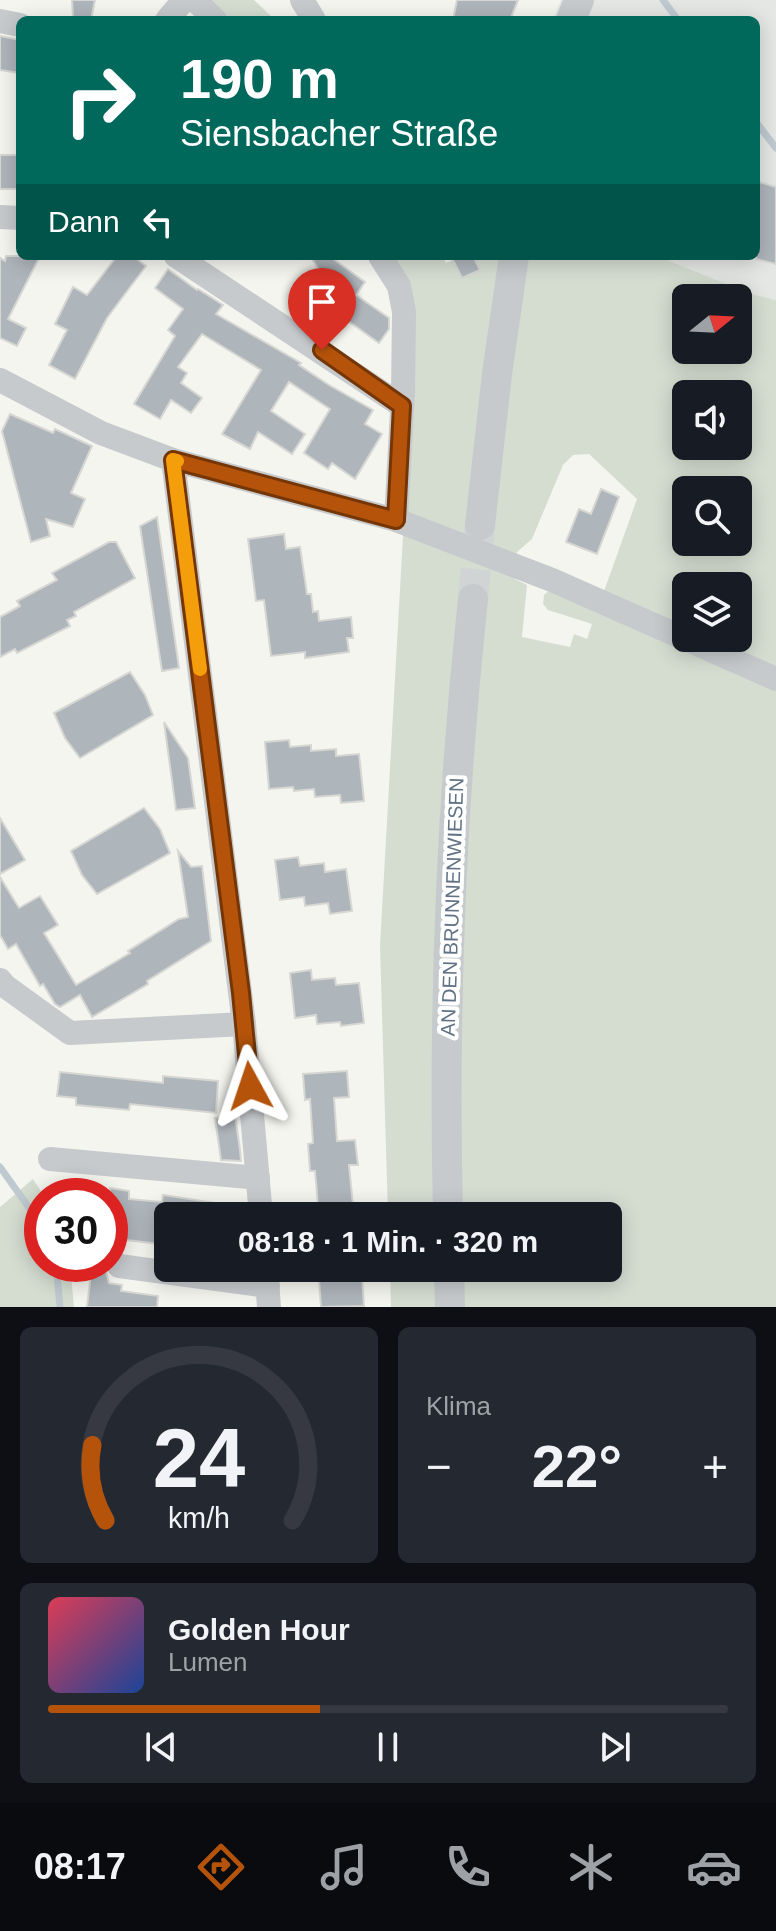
<!DOCTYPE html>
<html lang="de">
<head>
<meta charset="utf-8">
<style>
  :root { --surface:#171b24; --page:#242831; --text:#f1f3f6; --muted:#9ea1a6; --line:#363941; --accent:#b45309 }
  body { margin:0; font-family:Helvetica,sans-serif; background:var(--page); color:var(--text); height:100vh; display:flex; flex-direction:column; font-size:30px; white-space:nowrap }
  * { box-sizing:border-box; margin:0 }
  p { font-size:26px; color:var(--muted) }
  .icon { flex:none; width:44px; height:44px; fill:none; stroke:currentColor; stroke-width:2; stroke-linecap:round; stroke-linejoin:round }
  .map { position:relative; height:1307px; overflow:hidden }
  .side { display:flex; flex-direction:column; gap:20px; padding:20px; background:#0d0f14; flex:1 }
  .side>* { flex:none }
  .guide { position:absolute; left:16px; top:16px; width:744px; height:244px; border-radius:12px; box-shadow:0 4px 20px #0003; background:#00695c; color:#fff; overflow:hidden }
  .needle { width:52px; rotate:72deg }
  .fabs { position:absolute; left:672px; top:284px; display:grid; gap:16px }
  .fabs a { display:grid; place-items:center; width:80px; height:80px; border-radius:12px; background:var(--surface); box-shadow:0 4px 20px #0003; font-size:40px }
  .speed { position:absolute; left:24px; top:1178px; display:flex; gap:16px; font-size:40px; font-weight:700; text-align:center }
  .speed>* { display:grid; place-content:center; width:104px; height:104px; border-radius:50%; background:var(--surface); box-shadow:0 4px 20px #0003; line-height:1 }
  .speed .limit { border:12px solid #d22; background:#fff; color:#111 }
  .pin { position:absolute; display:grid; place-items:center; width:68px; height:68px; color:#fff; margin:-82px -34px; border-radius:50% 50% 50% 0; rotate:-45deg; box-shadow:0 0 8px #0007 }
  .pin .icon { rotate:45deg }
  .me { position:absolute; width:88px; margin:-44px; rotate:355deg; stroke-linejoin:round; filter:drop-shadow(0 0 6px #0008) }
  .turn { display:flex; align-items:center; gap:28px; height:168px; padding:0 32px; font-size:36px }
  .turn .icon { width:104px; height:104px; stroke-width:2.5 }
  .turn b { display:block; font-size:56px; line-height:68px }
  .then { display:flex; align-items:center; height:76px; padding:0 32px; background:#0003; gap:16px; font-size:30px }
  .big { font-size:60px; font-weight:700; line-height:1.1 }
  .side .tile { flex:1; display:flex; flex-direction:column; justify-content:center; gap:12px; min-width:0; padding:0 28px; border-radius:12px; background:var(--page) }
  .side .dial { align-items:center; gap:0 }
  .dial svg { height:208px; overflow:visible; fill:none; stroke:var(--line); stroke-width:7; stroke-linecap:round; text-anchor:middle }
  .dial text { fill:var(--text); stroke:none }
  .song { display:flex; align-items:center; gap:24px }
  .cover { width:96px; height:96px; border-radius:12px; background:linear-gradient(135deg,hsl(350 70% 55%),hsl(220 70% 35%)) }
  .played { height:8px; border-radius:4px; background:linear-gradient(90deg,var(--accent) 40%,var(--line) 40%) }
  .keys { display:flex; justify-content:space-around; direction:ltr }
  .heat { display:flex; justify-content:space-between; align-items:center; font-size:44px; direction:ltr }
  .side .tiles { flex:1; display:grid; gap:20px; grid-template-columns:1fr 1fr }
  .tile:last-child { grid-column:span 2 }
  .trip { position:absolute; left:154px; top:1202px; width:468px; height:80px; border-radius:12px; background:var(--surface); box-shadow:0 4px 20px #0003; font-weight:700; line-height:80px; text-align:center }
  .tab-bar { display:flex; height:128px; justify-content:space-around; align-items:center; background:#090b0e; color:var(--muted) }
  .tab-bar .icon { width:56px; height:56px }
  .tab-bar .selected { color:var(--accent) }
  .tab-bar b { font-size:36px; color:var(--text) }
  .map>svg:first-child { display:block }
  .built { fill:#e5e7e4 }
  .green { fill:#d5ddd1; fill-rule:evenodd }
  .lines { fill:none; stroke-linecap:round; stroke-linejoin:round }
  .stream { stroke:#bfcad0; stroke-width:7 }
  .building { fill:#aeb5bb; stroke:#d6d6d3; stroke-width:2 }
  .tertiary-tunnel { stroke:#d0d4d5; stroke-width:30; stroke-dasharray:30 15; stroke-linecap:butt }
  .minor { stroke:#c7cacd; stroke-width:24 }
  .tertiary { stroke:#c7cacd; stroke-width:30 }
  .route-casing { stroke:#753606; stroke-width:20 }
  .route { stroke:#b45309; stroke-width:14 }
  .slow { stroke:#f59e0b; stroke-width:14 }
  .labels { text-anchor:middle; dominant-baseline:central; stroke-width:8; stroke-linejoin:round; paint-order:stroke }
  .street-label { font-size:20px; fill:#617285; stroke:#fff }
</style>
</head>
<body>
<div class="map">
<svg width="776" height="1307" viewBox="0 0 776 1307">
  <rect width="100%" height="100%" fill="#f5f5f0"/>
  <polygon class="built" points="561,0 776,0 776,300 749,293 657,256 756,256 756,20 553,20"/>
  <g class="green">
    <polygon points="208,0 254,0 275,20 226,20"/>
    <path d="M 390,256 L 442,256 L 446,263 L 453,260 L 462,278 L 479,270 L 473,256 L 657,256 L 749,293 L 776,300 L 776,1307 L 391,1307 L 390,1268 L 608,1268 L 608,1216 L 388,1216 L 380,946 L 411,393 ZM 686,298 L 738,298 L 738,350 L 686,350 ZM 686,394 L 738,394 L 738,446 L 686,446 ZM 589,454 L 637,499 L 598,608 L 550,590 L 544,595 L 543,604 L 548,610 L 592,624 L 587,639 L 574,634 L 570,647 L 522,637 L 527,585 L 515,579 L 517,552 L 532,539 L 563,465 L 573,455 ZM 686,490 L 738,490 L 738,542 L 686,542 ZM 686,586 L 738,586 L 738,638 L 686,638 Z"/>
    <polygon points="33,1179 44,1196 42,1196 42,1264 70,1264 74,1307 0,1307 0,1207"/>
  </g>
  <g class="lines">
    <g class="stream">
      <polyline points="663,0 678,20"/>
      <polyline points="756,122 776,148"/>
      <polyline points="0,1167 42,1226"/>
      <polyline points="56,1264 60,1307"/>
    </g>
  </g>
  <g class="building">
    <polygon points="72,0 95,0 91,20 73,17"/>
    <polygon points="457,0 518,0 510,20 453,20"/>
    <polygon points="0,36 20,40 20,73 0,70"/>
    <rect x="0" y="155" width="20" height="34"/>
    <polygon points="756,181 776,187 776,264 756,259"/>
    <polygon points="6,256 40,256 8,319 26,328 17,346 0,338 0,258 5,261"/>
    <polygon points="117,256 133,256 146,266 107,318 75,379 49,365 67,330 55,324 73,287 87,295"/>
    <polygon points="310,256 329,256 365,282 356,295 389,318 389,329 379,343 341,316 331,330 302,310 325,278"/>
    <polygon points="451,256 473,256 480,270 462,278"/>
    <polygon points="168,269 197,290 198,289 223,305 216,314 301,363 299,365 329,385 373,410 365,424 382,434 355,479 332,463 328,469 304,453 330,409 289,382 271,411 305,434 292,454 258,432 250,449 222,434 261,370 202,334 178,367 187,373 181,383 202,398 191,413 171,400 160,419 134,404 175,336 168,330 183,309 155,288"/>
    <polygon points="10,414 53,433 55,429 92,446 71,493 85,499 73,527 46,519 50,536 31,542 2,431"/>
    <polygon points="601,489 619,497 597,554 566,542 579,509 591,514"/>
    <polygon points="157,517 179,668 162,671 140,526"/>
    <polygon points="284,534 286,549 300,547 307,594 311,594 313,612 318,611 319,621 351,617 353,638 347,638 349,652 305,658 305,652 271,656 264,600 256,601 248,539"/>
    <polygon points="109,542 116,542 135,578 74,612 76,616 67,620 70,626 17,653 15,649 0,657 0,617 20,606 17,601 57,580 52,573"/>
    <polygon points="130,672 145,695 153,715 80,758 65,738 54,713"/>
    <polygon points="164,722 188,758 195,808 176,810"/>
    <polygon points="289,740 290,747 311,745 311,751 336,749 336,756 359,754 364,801 341,803 340,795 315,797 314,789 294,791 293,787 269,789 265,742"/>
    <polygon points="144,808 160,829 170,853 97,894 82,875 71,851"/>
    <polygon points="0,818 25,860 0,874"/>
    <polygon points="178,851 191,867 202,866 211,941 147,981 148,984 92,1017 80,995 60,1007 55,1004 43,984 40,986 16,944 8,949 0,935 0,877 19,908 40,896 58,925 44,933 76,985 130,953 128,951 179,919 188,917"/>
    <polygon points="298,857 300,866 324,863 325,872 346,869 352,911 330,914 328,903 305,906 304,897 280,900 275,860"/>
    <polygon points="311,970 312,980 335,978 336,985 359,983 364,1023 341,1026 340,1022 317,1024 316,1015 295,1018 290,973"/>
    <polygon points="347,1071 349,1097 334,1098 337,1141 355,1140 358,1165 349,1165 354,1216 319,1216 315,1171 310,1171 308,1144 313,1143 310,1099 305,1100 303,1074"/>
    <polygon points="60,1072 163,1083 163,1076 218,1081 216,1113 130,1104 129,1110 76,1105 76,1098 57,1096"/>
    <polygon points="235,1115 240,1150 241,1161 221,1160 215,1118"/>
    <polygon points="110,1188 129,1191 129,1199 162,1202 163,1195 235,1206 234,1216 168,1216 168,1245 110,1238"/>
    <polygon points="92,1264 104,1264 109,1283 122,1285 121,1291 158,1296 157,1307 87,1307"/>
    <polygon points="362,1276 364,1306 321,1307 319,1280"/>
  </g>
  <g class="lines">
    <polyline class="tertiary-tunnel" points="473,599 480,525"/>
    <g class="minor">
      <polyline points="195,0 215,20"/>
      <polyline points="302,0 314,20"/>
      <polyline points="167,20 184,0 190,0"/>
      <polyline points="0,21 20,25"/>
      <polyline points="0,217 20,218"/>
      <polyline points="176,256 402,406"/>
      <polyline points="380,256 399,286 404,312 403,392 396,520"/>
      <polyline points="0,380 101,433 173,460 396,520 552,580 776,679"/>
      <polyline points="173,460 244,1024 261,1216"/>
      <polyline points="0,980 5,986 70,1033 244,1024"/>
      <polyline points="50,1159 258,1178"/>
      <polyline points="119,1266 268,1286"/>
      <polyline points="266,1268 269,1307"/>
    </g>
    <g class="tertiary">
      <polyline points="571,20 579,0"/>
      <polyline points="480,525 497,374 514,256"/>
      <path d="M 448,1216 C 443,1010 451,804 473,599"/>
      <polyline points="449,1268 450,1307"/>
    </g>
  </g>
  <g class="lines">
    <g class="route-casing">
      <polyline id="route" points="250,1086 241,993 173,460 396,520 402,406 322,350"/>
    </g>
    <use href="#route" class="route"/>
    <polyline class="slow" points="177,461 173,460 200,669"/>
  </g>
  <g class="labels">
    <g class="street-label">
      <text transform="translate(452 907) rotate(-88)">AN DEN BRUNNENWIESEN</text>
    </g>
  </g>
</svg>
<div class="fabs">
<a><svg class="needle" viewBox="-14 -14 28 28"><path d="M0-13l5 13h-10z" fill="#e53935"/><path d="M0 13l5-13h-10z" fill="#9ea1a6"/></svg></a>
<a><svg class="icon" aria-label="sound" viewBox="0 0 24 24"><path d="M4 9h4l5-4v14l-5-4H4zM17 9q2 3 0 6"/></svg></a>
<a><svg class="icon" aria-label="search" viewBox="0 0 24 24"><circle cx="10" cy="10" r="6"/><path d="M15 15l6 6"/></svg></a>
<a><svg class="icon" aria-label="layers" viewBox="0 0 24 24"><path d="M12 4l9 5-9 5-9-5zM3 14l9 5 9-5"/></svg></a>
</div>
<div class="speed"><div class="limit">30</div></div>
<div class="pin" style="left:322px;top:350px;background:#d93025"><svg class="icon" aria-label="arrive" viewBox="0 0 24 24"><path d="M6 21V4h12l-3 4 3 4H6"/></svg></div>
<svg class="me" style="left:250px;top:1086px" viewBox="-20 -20 40 40"><path d="M0-17L14 15 0 8-14 15z" fill="#b45309" stroke="#fff" stroke-width="4"/></svg>
<div class="trip">08:18 · 1 Min. · 320 m</div>
<div class="guide">
<div class="turn"><svg class="icon" aria-label="right" viewBox="0 0 24 24"><path d="M7 20v-9h11M14 6l5 5-5 5"/></svg><div><b>190 m</b>Siensbacher Straße</div></div>
<div class="then">Dann<svg class="icon" aria-label="left" viewBox="0 0 24 24"><path d="M17 20v-9H6M10 6l-5 5 5 5"/></svg></div>
</div>
</div>
<section class="side">
<div class="tiles">
<div class="tile dial"><svg viewBox="0 0 100 80">
<path d="M14 69A42 42 0 1 1 86 69"/>
<path d="M14 69A42 42 0 0 1 9 40" stroke="#b45309"/>
<text x="50" y="56" font-size="32" font-weight="700">24</text>
<text x="50" y="72" font-size="11">km/h</text>
</svg></div>
<div class="tile"><p>Klima</p>
<div class="heat"><a>−</a><b class="big">22°</b><a>+</a></div>
</div>
<div class="tile">
<div class="song"><i class="cover"></i><div><b>Golden Hour</b><p>Lumen</p></div></div>
<div class="played"></div>
<div class="keys"><svg class="icon" aria-label="previous" viewBox="0 0 24 24"><path d="M18 5L8 12l10 7zM5 5v14"/></svg><svg class="icon" aria-label="pause" viewBox="0 0 24 24"><path d="M8 5v14M16 5v14"/></svg><svg class="icon" aria-label="next" viewBox="0 0 24 24"><path d="M6 5l10 7-10 7zM19 5v14"/></svg></div>
</div>
</div>
</section>
<nav class="tab-bar">
<b>08:17</b>
<svg class="icon selected" aria-label="directions" viewBox="0 0 24 24"><path d="M12 3l9 9-9 9-9-9zM9 14v-3h6M13 9l2 2-2 2"/></svg>
<svg class="icon" aria-label="music" viewBox="0 0 24 24"><path d="M9 18V5l10-2v13"/><circle cx="6" cy="18" r="3"/><circle cx="16" cy="16" r="3"/></svg>
<svg class="icon" aria-label="phone" viewBox="0 0 24 24"><path d="M5 4h4l2 5-3 2q2 4 5 5l2-3 5 2v4C11 20 4 13 5 4z"/></svg>
<svg class="icon" aria-label="climate" viewBox="0 0 24 24"><path d="M12 3v18M4 7l16 10M4 17L20 7"/></svg>
<svg class="icon" aria-label="car" viewBox="0 0 24 24"><path d="M5 17H2v-5l4-1 3-4h7l3 4 3 1v5h-3M9 17h6M6 11h13"/><circle cx="7" cy="17" r="2"/><circle cx="17" cy="17" r="2"/></svg>
</nav>
</body>
</html>
